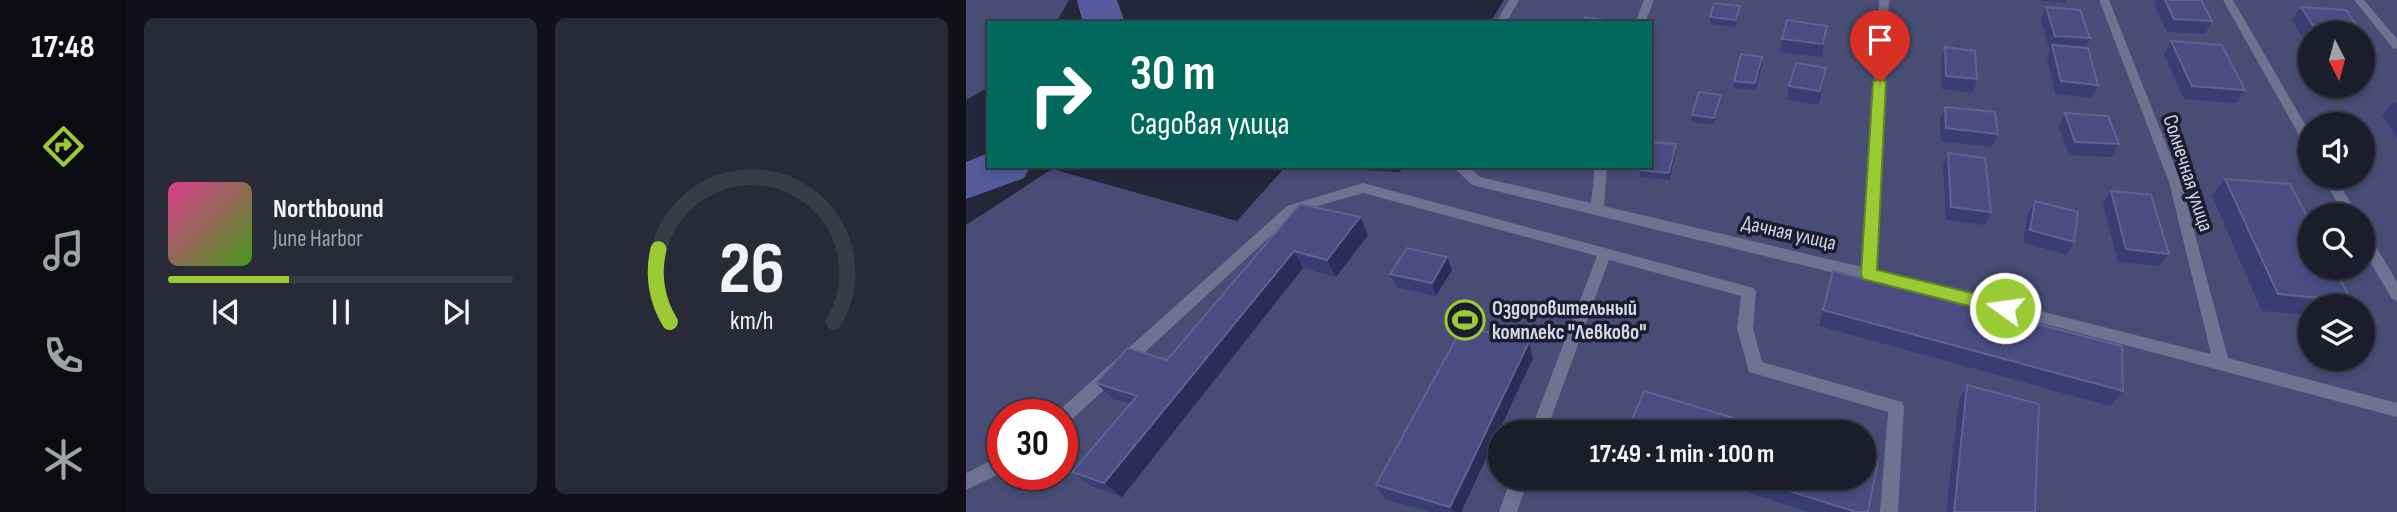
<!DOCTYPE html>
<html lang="en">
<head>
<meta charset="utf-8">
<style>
  :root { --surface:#1b1d2b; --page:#282a37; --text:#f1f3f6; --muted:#a0a2a9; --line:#393b47; --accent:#9acb34 }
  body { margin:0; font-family:"Sofia Sans Condensed",sans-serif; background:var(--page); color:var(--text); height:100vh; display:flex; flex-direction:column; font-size:26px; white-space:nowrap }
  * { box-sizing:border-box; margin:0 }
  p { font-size:23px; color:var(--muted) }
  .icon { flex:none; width:38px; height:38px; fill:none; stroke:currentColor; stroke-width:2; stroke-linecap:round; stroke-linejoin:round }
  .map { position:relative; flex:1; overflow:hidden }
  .sheet { display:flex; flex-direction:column; gap:18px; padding:18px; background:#0f1018; width:840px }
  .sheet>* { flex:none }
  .top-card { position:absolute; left:21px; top:21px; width:665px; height:147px; border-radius:0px; box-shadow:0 4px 10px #0003,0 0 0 2px var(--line); background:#00695c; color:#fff; overflow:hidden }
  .needle { width:46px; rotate:174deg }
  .buttons { position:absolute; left:1332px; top:21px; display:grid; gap:14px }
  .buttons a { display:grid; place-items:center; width:77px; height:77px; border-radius:50%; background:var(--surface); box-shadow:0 4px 10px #0003,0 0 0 2px var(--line); font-size:35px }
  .speed { position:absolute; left:21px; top:399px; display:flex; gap:14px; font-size:35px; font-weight:700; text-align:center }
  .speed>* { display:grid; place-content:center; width:91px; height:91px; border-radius:50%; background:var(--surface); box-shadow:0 4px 10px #0003,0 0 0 2px var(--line); line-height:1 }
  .speed .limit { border:10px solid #d22; background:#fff; color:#111 }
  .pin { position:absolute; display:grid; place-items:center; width:60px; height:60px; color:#fff; margin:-72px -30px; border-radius:50% 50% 50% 0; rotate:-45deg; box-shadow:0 0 7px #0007 }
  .pin .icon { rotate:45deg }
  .me { position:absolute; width:77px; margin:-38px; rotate:284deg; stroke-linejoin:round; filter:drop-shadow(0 0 5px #0008) }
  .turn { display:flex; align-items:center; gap:24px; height:147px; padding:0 28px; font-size:32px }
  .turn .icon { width:91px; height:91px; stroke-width:2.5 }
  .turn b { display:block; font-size:49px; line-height:60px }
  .sheet .tile { flex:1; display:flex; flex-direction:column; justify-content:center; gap:10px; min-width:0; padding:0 24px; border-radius:10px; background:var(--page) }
  .sheet .dial { align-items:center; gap:0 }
  .dial svg { height:182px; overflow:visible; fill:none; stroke:var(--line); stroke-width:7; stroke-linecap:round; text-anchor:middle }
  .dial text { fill:var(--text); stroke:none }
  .song { display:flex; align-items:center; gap:21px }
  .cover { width:84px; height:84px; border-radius:10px; background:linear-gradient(135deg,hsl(330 70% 55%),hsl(100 70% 35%)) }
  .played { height:7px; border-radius:4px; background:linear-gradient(90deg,var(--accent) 35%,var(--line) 35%) }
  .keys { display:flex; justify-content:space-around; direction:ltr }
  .sheet .tiles { flex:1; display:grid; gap:18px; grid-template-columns:repeat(2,1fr) }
  .trip { position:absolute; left:522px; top:420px; width:388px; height:70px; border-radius:35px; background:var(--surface); box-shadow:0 4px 10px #0003,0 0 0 2px var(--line); font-weight:700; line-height:70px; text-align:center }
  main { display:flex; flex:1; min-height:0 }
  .tabs { display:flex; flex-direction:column; width:126px; justify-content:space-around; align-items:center; background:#0b0c11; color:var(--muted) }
  .tabs .icon { width:49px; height:49px }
  .tabs .on { color:var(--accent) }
  .tabs b { font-size:32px; color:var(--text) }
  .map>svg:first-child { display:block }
  .green { fill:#474d75; fill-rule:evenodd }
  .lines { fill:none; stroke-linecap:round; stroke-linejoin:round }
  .river { fill:#545c9c; fill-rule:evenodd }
  .lane { fill:#6e7391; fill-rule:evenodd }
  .street { fill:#6e7391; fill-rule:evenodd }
  .wall { fill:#383d74 }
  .shaded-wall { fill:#292d58 }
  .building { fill:#494d81; stroke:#5f6390; stroke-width:2 }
  .route { fill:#9acb34; stroke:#648422; stroke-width:2 }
  .labels { text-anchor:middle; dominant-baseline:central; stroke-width:7; stroke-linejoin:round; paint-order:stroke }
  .street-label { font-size:21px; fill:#d6d8e5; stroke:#1a1d2f }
  .poi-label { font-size:21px; font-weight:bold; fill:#d6d8e5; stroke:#1a1d2f; text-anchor:start }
</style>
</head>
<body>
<main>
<nav class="tabs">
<b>17:48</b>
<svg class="icon on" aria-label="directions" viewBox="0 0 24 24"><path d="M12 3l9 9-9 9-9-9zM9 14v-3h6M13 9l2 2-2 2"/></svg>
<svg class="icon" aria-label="music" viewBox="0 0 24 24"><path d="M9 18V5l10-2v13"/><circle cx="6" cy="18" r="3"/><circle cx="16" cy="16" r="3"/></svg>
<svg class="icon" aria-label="phone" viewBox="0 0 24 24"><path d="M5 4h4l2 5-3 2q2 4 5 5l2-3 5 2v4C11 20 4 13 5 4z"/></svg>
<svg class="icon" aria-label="climate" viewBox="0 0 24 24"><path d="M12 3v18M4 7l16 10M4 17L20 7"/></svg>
</nav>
<section class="sheet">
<div class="tiles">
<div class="tile">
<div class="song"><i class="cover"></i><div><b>Northbound</b><p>June Harbor</p></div></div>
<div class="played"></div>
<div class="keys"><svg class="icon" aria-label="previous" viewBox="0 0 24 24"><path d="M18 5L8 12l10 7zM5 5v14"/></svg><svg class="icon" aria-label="pause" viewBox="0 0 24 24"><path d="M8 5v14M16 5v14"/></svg><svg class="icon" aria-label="next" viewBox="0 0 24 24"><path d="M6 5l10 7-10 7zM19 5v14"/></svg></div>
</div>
<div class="tile dial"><svg viewBox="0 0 100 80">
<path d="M14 69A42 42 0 1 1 86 69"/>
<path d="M14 69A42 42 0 0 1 9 37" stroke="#9acb34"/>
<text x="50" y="56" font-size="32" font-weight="700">26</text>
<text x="50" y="72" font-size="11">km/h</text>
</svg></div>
</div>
</section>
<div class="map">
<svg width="1431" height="512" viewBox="0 0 1431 512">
  <rect width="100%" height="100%" fill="#242739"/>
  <g class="green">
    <polygon points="0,0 103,0 90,23 23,23 23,87 0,100"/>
    <path d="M 538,0 L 1431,0 L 1431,512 L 0,512 L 0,225 L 86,169 L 271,221 L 320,166 L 434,172 L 438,166 L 684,166 L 684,23 L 524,23 ZM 1344,33 L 1396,33 L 1396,86 L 1344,86 ZM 1344,124 L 1396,124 L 1396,177 L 1344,177 ZM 1344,215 L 1396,215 L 1396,268 L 1344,268 ZM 1344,306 L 1396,306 L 1396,359 L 1344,359 ZM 37,415 L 96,415 L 96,474 L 37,474 ZM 534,432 L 898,432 L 898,478 L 534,478 Z"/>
  </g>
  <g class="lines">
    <g class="river">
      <polygon points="111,0 151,0 159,23 117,23"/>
      <polygon points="23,153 23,166 65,166 58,178 0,199 0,162"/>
    </g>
    <g class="lane">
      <polygon points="397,183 788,288 790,292 787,328 796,362 936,402 938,407 932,512 914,512 922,412 783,372 771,328 775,296 643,260 580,432 564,432 631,256 397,193 331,212 102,423 96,425 96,415 89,415 90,413 321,206"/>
      <polygon points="37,455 37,472 0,490 0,473"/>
      <polygon points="545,478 563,478 551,512 533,512"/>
    </g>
    <g class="street">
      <polygon points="543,0 553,0 540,23 530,23"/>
      <polygon points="678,0 688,0 679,23 669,23"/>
      <polygon points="913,0 923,0 910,270 1245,354 1203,182 1133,0 1143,0 1215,182 1262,358 1431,403 1431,417 1087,326 510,186 505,184 486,166 501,166 514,177 625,203 629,166 641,166 638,206 896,267"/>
      <polygon points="1257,0 1267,0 1344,133 1344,148 1338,144"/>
      <polygon points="1388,0 1398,0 1431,39 1431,49 1427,48"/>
      <polygon points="1357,177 1369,177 1392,215 1378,215"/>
      <polygon points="1396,230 1401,231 1431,282 1431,301 1426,299 1396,248"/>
    </g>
  </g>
  <g class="wall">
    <polygon points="1070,0 1101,0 1100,3"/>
    <polygon points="1189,0 1235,0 1246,21 1239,34 1201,32 1188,3"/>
    <polygon points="774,6 770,27 744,24 744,17"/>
    <polygon points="1080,7 1124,38 1119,48 1132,85 1126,98 1089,94 1081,58 1085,49 1083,49 1075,20"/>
    <polygon points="1335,7 1394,31 1392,33 1344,33 1344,40 1338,40 1326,20"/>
    <polygon points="816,39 859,39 855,57 814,52"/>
    <polygon points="1205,41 1279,90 1270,103 1218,99 1198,54"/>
    <polygon points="979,47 1011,79 1007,93 976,89 975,60"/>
    <polygon points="796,57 796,64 789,90 767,88 768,81"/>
    <polygon points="860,68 852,105 821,99 823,86"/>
    <polygon points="755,95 754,102 747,125 726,122 726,115"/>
    <polygon points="1428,102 1431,103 1431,138 1416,115"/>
    <polygon points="979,107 1032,134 1026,147 975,141 974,120"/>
    <polygon points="1099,113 1153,144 1145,157 1103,155 1093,126"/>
    <polygon points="710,144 710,151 703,180 674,177 674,170"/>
    <polygon points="982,153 1025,212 1019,225 980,220 977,166"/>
    <polygon points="1259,179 1386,301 1380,306 1344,306 1344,315 1296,311 1246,196"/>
    <polygon points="1145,191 1203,254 1193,266 1152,262 1137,204"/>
    <polygon points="1069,201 1108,242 1101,255 1057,242 1062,214"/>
    <polygon points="334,204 394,217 402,235 370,277 337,268 156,497 125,486 106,472 164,404 147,399 130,383 201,360"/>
    <polygon points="481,257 486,270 470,296 430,287 424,274"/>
    <polygon points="857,310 1157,391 1144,406 853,326"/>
    <polygon points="567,358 495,512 464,512 419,499 410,485"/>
    <polygon points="1001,385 1069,512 980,512 993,401"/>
    <polygon points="736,478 898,478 902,512 843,512"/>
  </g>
  <g class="shaded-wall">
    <polygon points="796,57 796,64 789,90 789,83"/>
    <polygon points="860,68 858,81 852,105 854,91"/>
    <polygon points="755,95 754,102 747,125 748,118"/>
    <polygon points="710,144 710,151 703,180 703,173"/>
    <polygon points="394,217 402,235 370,277 361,260"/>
    <polygon points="328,251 337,268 156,497 138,483"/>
    <polygon points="481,257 486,270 470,296 466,283"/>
    <polygon points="563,342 567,358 495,512 487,512 484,507"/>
  </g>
  <g class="building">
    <polygon points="1199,0 1235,0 1246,21 1208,19"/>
    <polygon points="748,3 774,6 770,20 744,17"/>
    <polygon points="1080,7 1114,10 1124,38 1089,36"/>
    <polygon points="1335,7 1380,10 1394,31 1348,27"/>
    <polygon points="619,17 648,21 647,23 615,23"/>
    <polygon points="409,20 424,23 407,23"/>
    <polygon points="821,20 861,26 857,44 816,39"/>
    <polygon points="1205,41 1256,45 1279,90 1226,86"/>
    <polygon points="1086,45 1122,48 1132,85 1095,81"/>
    <polygon points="979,47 1009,51 1011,79 980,76"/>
    <polygon points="775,54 796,57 789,83 768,81"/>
    <polygon points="830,63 860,68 854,91 823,86"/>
    <polygon points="733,92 755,95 748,118 726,115"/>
    <polygon points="979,107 1029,112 1032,134 980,128"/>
    <polygon points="1099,113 1142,116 1153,144 1109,142"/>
    <polygon points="684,142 710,144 703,173 674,170 675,166 684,166"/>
    <polygon points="982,153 1019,158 1025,212 985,207"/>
    <polygon points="1259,179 1324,184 1344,222 1344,268 1368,268 1386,301 1312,294"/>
    <polygon points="1145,191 1185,195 1203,254 1160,249"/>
    <polygon points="1069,201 1112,212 1108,242 1064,230"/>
    <polygon points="334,204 394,217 361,260 328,251 138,483 106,472 171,396 130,383 162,348 201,360"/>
    <polygon points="441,248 481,257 466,283 424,274"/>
    <polygon points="867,271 1156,346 1157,391 857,310"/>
    <polygon points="497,326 563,342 484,507 410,485"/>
    <polygon points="1001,385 1073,404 1069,512 988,512"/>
    <polygon points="678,391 815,432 661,432"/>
    <polygon points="898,457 912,461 902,512 890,512 782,478 898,478"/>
  </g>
  <polygon class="route" points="914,78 920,82 911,270 1039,301 1045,303 1047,308 1045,313 1039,315 897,279 895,274 907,82"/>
  <defs>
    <g id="stadium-ring" transform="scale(2.0125)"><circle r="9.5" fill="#1a1d2f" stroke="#9acb34" stroke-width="1.5"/><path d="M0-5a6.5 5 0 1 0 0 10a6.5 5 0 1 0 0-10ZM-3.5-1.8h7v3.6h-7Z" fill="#9acb34"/></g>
  </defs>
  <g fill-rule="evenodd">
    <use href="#stadium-ring" x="499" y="320"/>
  </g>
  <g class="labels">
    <g class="street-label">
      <text transform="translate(1222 173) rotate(72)">Солнечная улица</text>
      <text transform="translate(823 233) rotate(13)">Дачная улица</text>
    </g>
    <g class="poi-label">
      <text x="526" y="308">Оздоровительный<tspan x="526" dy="24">комплекс "Левково"</tspan></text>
    </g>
  </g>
</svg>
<div class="buttons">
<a><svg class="needle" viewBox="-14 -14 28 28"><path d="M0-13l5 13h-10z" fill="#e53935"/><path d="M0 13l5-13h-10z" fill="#a0a2a9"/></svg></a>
<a><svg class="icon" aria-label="sound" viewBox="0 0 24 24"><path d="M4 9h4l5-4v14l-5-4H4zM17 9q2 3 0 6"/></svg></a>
<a><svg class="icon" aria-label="search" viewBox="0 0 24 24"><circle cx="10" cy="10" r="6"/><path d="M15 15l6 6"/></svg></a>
<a><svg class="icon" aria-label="layers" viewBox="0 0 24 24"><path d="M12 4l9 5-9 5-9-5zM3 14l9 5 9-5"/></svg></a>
</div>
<div class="speed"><div class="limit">30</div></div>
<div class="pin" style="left:914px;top:82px;background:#d93025"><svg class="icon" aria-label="arrive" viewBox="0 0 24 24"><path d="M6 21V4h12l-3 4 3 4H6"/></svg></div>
<svg class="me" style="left:1039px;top:308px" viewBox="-20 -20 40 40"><circle r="17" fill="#9acb34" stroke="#fff" stroke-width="3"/><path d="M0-11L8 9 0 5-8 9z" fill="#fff"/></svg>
<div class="trip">17:49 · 1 min · 100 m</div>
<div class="top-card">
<div class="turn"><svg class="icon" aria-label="right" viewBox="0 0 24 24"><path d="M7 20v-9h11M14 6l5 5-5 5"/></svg><div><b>30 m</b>Садовая улица</div></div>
</div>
</div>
</main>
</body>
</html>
